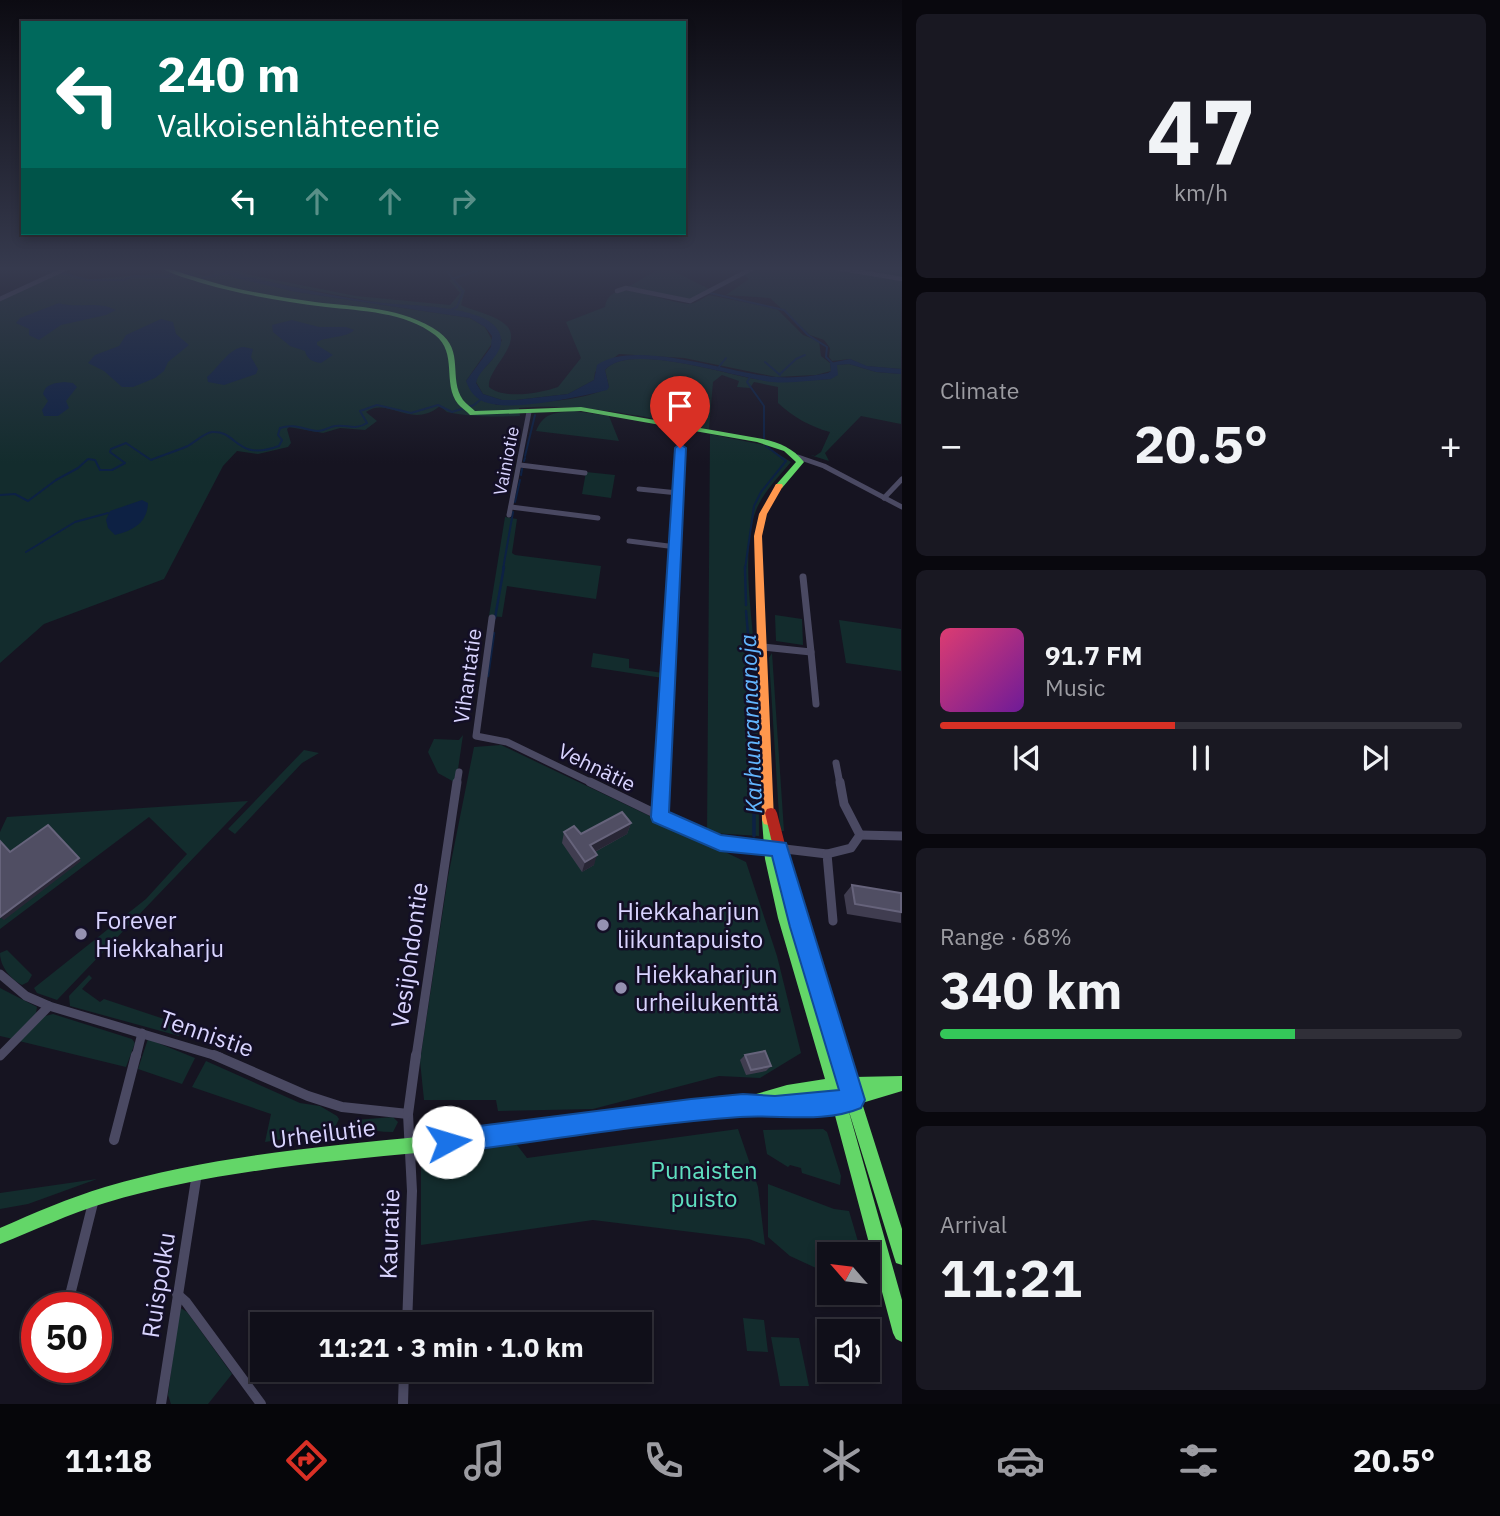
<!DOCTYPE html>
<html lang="en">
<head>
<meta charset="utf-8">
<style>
  :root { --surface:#100f19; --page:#191822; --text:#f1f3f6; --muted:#9c9ca2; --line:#302f38; --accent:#d93025 }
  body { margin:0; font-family:"IBM Plex Sans",sans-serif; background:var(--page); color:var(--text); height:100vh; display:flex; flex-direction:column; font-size:26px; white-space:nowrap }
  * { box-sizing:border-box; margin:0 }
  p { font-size:23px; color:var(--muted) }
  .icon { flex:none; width:38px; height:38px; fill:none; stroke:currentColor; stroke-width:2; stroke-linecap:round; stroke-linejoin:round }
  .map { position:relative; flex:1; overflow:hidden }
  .details { display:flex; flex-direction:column; gap:14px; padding:14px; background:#09080e; width:598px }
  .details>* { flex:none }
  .banner { position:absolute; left:21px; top:21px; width:665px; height:214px; border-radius:0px; box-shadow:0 4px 10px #0003,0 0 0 2px var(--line); background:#00695c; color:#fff; overflow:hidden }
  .needle { width:46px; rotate:298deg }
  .controls { position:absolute; left:817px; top:1242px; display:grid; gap:14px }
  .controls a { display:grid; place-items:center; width:63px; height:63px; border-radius:0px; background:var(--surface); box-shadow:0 4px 10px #0003,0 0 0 2px var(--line); font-size:35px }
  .speed { position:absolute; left:21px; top:1292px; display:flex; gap:14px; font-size:35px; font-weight:700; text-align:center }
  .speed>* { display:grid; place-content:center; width:91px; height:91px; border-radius:50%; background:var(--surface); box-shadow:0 4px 10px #0003,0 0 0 2px var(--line); line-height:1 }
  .speed .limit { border:10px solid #d22; background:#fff; color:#111 }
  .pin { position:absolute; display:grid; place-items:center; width:60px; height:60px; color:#fff; margin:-72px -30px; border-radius:50% 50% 50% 0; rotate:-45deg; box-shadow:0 0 7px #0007 }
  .pin .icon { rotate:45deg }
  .me { position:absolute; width:77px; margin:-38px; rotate:84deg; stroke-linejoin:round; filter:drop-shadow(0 0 5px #0008) }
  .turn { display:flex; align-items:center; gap:24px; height:147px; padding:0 21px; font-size:32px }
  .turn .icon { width:91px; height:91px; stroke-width:2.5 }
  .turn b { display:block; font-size:49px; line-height:60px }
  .lanes { display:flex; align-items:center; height:66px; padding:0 21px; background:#0003; justify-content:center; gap:35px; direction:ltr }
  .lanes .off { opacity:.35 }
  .big { font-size:52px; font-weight:800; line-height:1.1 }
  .details .widget { flex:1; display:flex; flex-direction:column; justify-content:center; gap:10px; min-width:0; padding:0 24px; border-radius:10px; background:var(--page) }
  .details .dial { align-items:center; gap:0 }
  .dial b { font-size:91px; line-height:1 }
  .song { display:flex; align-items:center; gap:21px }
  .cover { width:84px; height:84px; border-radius:10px; background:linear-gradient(135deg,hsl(340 70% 55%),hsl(280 70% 35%)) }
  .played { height:7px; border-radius:4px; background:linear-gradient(90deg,var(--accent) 45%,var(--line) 45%) }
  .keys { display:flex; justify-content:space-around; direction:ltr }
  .heat { display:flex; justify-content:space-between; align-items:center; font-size:38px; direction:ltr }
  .charge { height:10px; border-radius:5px; background:linear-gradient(90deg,#34c759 68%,var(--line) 0) }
  .trip { position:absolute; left:250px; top:1312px; width:402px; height:70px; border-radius:0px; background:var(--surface); box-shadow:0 4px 10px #0003,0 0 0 2px var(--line); font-weight:800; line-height:70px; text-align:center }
  .dock { display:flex; height:112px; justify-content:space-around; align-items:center; background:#06060a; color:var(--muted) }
  .dock .icon { width:49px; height:49px }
  .dock .selected { color:var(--accent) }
  .dock b { font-size:32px; color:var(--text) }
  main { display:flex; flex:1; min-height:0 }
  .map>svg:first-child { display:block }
  .green { fill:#132c2d }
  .water { fill:#0d2144 }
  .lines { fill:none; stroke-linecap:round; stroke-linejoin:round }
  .stream-far2 { stroke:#0d2144; stroke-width:2 }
  .stream-far1 { stroke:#0d2144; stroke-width:2.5 }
  .stream { stroke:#0d2144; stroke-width:3.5 }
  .street-far4 { stroke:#4a4962; stroke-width:4.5 }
  .street-far3 { stroke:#4a4962; stroke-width:5 }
  .street-far2 { stroke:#4a4962; stroke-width:7 }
  .street-far1 { stroke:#4a4962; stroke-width:9 }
  .street { stroke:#4a4962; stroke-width:10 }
  .fast { fill:#63d668; fill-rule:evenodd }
  .slow { fill:#ff974d; fill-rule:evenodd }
  .jam { fill:#b3261e; fill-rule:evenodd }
  .wall { fill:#403d50 }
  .shaded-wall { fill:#282635 }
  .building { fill:#504e63; stroke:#66637b; stroke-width:2 }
  .route { fill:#1a73e8; stroke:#114b97; stroke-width:2 }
  .poi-dot { fill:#9591b1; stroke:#130f26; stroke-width:2.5 }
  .labels { text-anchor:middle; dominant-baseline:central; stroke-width:5; stroke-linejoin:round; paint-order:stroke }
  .far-street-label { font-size:18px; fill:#d9d4ff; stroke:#130f26 }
  .street-label { font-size:21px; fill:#d9d4ff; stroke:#130f26 }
  .water-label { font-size:23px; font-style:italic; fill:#62b6ff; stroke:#130f26 }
  .near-poi-label { font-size:24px; fill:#d9d4ff; stroke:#130f26; text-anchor:start }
  .near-street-label { font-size:24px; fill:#d9d4ff; stroke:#130f26 }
  .near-park-label { font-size:24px; fill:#5fe0c0; stroke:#130f26 }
</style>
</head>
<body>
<main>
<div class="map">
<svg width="902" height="1404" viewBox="0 0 902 1404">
  <rect width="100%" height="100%" fill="#161421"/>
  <g class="green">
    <path d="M 154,267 L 186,269 L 204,276 L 215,273 L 210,267 L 218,267 L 229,275 L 296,292 L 470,318 L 485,327 L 493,342 L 466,381 L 496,405 C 524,403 586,402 609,387 L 605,370 C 628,342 723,374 756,379 C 781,384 806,380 831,379 L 837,365 L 849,364 L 876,372 L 901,374 L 901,424 L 861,416 L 825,453 L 829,461 L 810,455 L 815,456 L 821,452 L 830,432 C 811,427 793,417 778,403 L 778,387 L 754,382 L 750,388 L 737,387 L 739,381 L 722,375 L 713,382 L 709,429 C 644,417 585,402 519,408 L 520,416 C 492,417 472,417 447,412 L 440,406 C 411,430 388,396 366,412 L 377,421 L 365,430 L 340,428 L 323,433 L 289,427 L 287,429 L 291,443 L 288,447 L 258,454 L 237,451 L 223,466 L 164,579 L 44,624 L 0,663 L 0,300 L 62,271 L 76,278 L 91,279 L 166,273 Z"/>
    <path d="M 227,267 L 250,275 L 356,296 L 450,305 L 460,293 L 449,280 L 454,279 L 465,290 L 461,305 C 475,312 495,314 507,326 C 523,344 487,369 489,387 C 504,400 541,393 558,387 L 581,358 L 566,322 L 605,307 C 611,270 671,309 694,303 C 699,301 705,297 709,295 L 777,309 L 803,335 L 819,341 L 821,356 L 830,363 L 831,371 L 816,375 L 776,377 L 684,358 L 619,354 L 595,372 L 594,380 L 568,394 L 516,400 L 502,400 L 483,394 L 476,382 L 477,376 L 492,360 L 502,340 L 479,317 L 432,307 L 381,303 L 305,289 L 242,276 Z"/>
    <polygon points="662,267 665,267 709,289 690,300 628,287"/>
    <polygon points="760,267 826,267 881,274 868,267 901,267 901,369 866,366 850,359 832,361 829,357 830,348 824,340 810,335 770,298 726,295 749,279 743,274"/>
    <path d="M 574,411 L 609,416 L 619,441 L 536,431 C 544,412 555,413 574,411 Z"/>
    <path d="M 710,434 L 764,445 L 791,462 C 777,479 758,497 753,520 C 742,568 753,616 755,664 C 758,721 759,779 759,836 L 712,833 L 707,835 Z"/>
    <polygon points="586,472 615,475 611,498 582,494"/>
    <polygon points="505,517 517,519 512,553 515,555 601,566 596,599 507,586 502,617 489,616"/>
    <polygon points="775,615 802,619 803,645 776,641"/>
    <polygon points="839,620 901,629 901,671 846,663"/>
    <polygon points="593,653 629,659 629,668 663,673 663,678 591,667"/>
    <polygon points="772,653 784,831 780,831 769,658"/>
    <polygon points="463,735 456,783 438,773 428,752 434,739 459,740"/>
    <polygon points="501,745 746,862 777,956 801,1053 760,1078 719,1076 593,1109 498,1111 496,1100 424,1100 420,1061 448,877 474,747"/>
    <polygon points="304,750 319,753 302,763 235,834 228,829"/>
    <polygon points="248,801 57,1000 37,993 34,988 146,899 187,854 149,817 0,929 0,916 13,856 0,845 0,832 7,817"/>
    <path d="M 7,950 L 32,975 L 28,982 L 22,985 C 10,979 0,966 0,953 Z"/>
    <polygon points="89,975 92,978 82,989 100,1002 104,999 182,1025 179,1036 70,1006 69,996"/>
    <polygon points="0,988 37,1007 36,1013 13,1039 0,1036"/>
    <polygon points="53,1014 132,1039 135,1043 126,1067 19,1041 45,1016"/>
    <polygon points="148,1039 195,1058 182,1084 138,1069"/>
    <polygon points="206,1061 300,1103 320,1106 337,1116 339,1119 333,1131 265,1142 271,1114 192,1087"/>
    <path d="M 393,1117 L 398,1122 L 393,1132 C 377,1132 364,1128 348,1130 L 350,1122 L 355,1120 Z"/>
    <polygon points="738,1129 758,1187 765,1245 749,1239 593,1220 421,1245 421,1163 432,1150 495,1143 517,1145 527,1158"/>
    <polygon points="823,1129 827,1132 841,1176 840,1185 802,1173 801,1168 790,1165 788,1167 767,1154 763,1130"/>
    <polygon points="97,1179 28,1204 0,1209 0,1193"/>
    <polygon points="768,1184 834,1209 849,1211 862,1255 830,1255 829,1274 790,1256 768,1237"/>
    <polygon points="179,1307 187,1312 232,1374 208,1404 171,1404 168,1395"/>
    <polygon points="743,1318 764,1320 768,1352 747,1351"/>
    <polygon points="771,1337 799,1338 809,1386 780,1386"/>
  </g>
  <g class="water">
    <path d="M 218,267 C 230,267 240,276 253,278 C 296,287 340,298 384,303 C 410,306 487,305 499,332 C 509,354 480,365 476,383 L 483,394 L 502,400 L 516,400 L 568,394 L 594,380 L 597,365 C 632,339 725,371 767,376 C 786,379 809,377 828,373 L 831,371 L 830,363 L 850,359 L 867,366 L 901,369 L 901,374 L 876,372 L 849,364 L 837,365 L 838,375 L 831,379 C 812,380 791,384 772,382 C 737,378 629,341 605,370 L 609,387 L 607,390 C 580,397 513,411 488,403 C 476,400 470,392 466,381 L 491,347 L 492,336 L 485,327 L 470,318 L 296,292 L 235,278 Z"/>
    <path d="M 59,303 C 78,309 97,300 116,310 L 106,315 L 61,325 L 39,340 L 29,335 L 29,329 L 16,323 L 20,318 Z"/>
    <polygon points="161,319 173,322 176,334 189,345 168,362 164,371 155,378 133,387 122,387 104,371 88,363 95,355 119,346 126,335"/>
    <path d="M 292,320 L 319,327 L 346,327 L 354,330 C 347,338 328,336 317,342 L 317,345 L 333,355 L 321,363 C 312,362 307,359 305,351 L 290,346 L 273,332 L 272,325 Z"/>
    <path d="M 244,347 L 253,349 L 251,357 L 258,369 L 256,374 L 224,385 L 208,382 L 207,377 C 218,368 230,347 244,347 Z"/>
    <path d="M 64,382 L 73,383 L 77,387 L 66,401 L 69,408 L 58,416 L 44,416 L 42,410 L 48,401 L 43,394 C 45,384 55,383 64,382 Z"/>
    <path d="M 142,500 L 148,503 C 147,523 134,530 115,535 L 108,528 L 106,520 L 110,511 Z"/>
  </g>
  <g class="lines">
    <g class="stream-far2">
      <polyline points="12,267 56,271"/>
      <polyline points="444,267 463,292 457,307 449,311"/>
      <polyline points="180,271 193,276"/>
      <polyline points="59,272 87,280 123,280 134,276 166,277 173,274"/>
      <polyline points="203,278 229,273"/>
      <polyline points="452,279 488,267"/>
      <polyline points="710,293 784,310 808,335 827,347 826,357 832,363"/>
      <polyline points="765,362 780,375"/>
      <polyline points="718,368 726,358"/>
      <polyline points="780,374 796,359 805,355"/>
      <polyline points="750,377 747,382 764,406 764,438"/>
      <polyline points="525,456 535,415"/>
      <polyline points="524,461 525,458"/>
      <polyline points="521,475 522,469"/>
      <path d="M 0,495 L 15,494 L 28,501 L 56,480 L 78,468 L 88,459 L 95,460 L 100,470 L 112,470 L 125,463 L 110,452 L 111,449 L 126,443 L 151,460 C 163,455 176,451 188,446 C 195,442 204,433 212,432 C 238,430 235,462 279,446 L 282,440 L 278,435 L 280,428 C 295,423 304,430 318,431 C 324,431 329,427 335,426 C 347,424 355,431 367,423 L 360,411 L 377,405 L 411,413 L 438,405 L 452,412 L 474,405 L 480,400"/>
      <polyline points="515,502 520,480"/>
      <polyline points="26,552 75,522 108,513"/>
      <polyline points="503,569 513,512"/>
      <polyline points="745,569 754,506 761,492 786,461 766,446"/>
    </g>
    <g class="stream-far1">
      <polyline points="745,567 746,605"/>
      <polyline points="746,611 753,692 754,784"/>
      <polyline points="495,618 504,567"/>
      <polyline points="488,676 494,633"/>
    </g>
    <polyline class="stream" points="754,782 754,836"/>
    <g class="street-far4">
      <polyline points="831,267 902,279"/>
      <polyline points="617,291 626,288 690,301 755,267"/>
      <polyline points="0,299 69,267"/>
    </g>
    <g class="street-far3">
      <polyline points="798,457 824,466 902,507"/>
      <polyline points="520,465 585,473"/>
      <polyline points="639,489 678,493"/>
      <polyline points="884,498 902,479"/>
      <polyline points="511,507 598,518"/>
      <polyline points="509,515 529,412"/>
      <polyline points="629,541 676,547"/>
      <polyline points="674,569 682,426"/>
    </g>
    <g class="street-far2">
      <polyline points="492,618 476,736 507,742 594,784"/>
      <polyline points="763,647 811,652 803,577"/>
      <polyline points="811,652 816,704"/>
      <polyline points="836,763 840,784"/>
      <polyline points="457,784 459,772"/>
      <polyline points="662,784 674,567"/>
    </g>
    <g class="street-far1">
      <polyline points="590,782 710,840 827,854 833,921"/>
      <polyline points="660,817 662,782"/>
      <polyline points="860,835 902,836"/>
      <polyline points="827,854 851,848 860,835 844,804 840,782"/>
      <polyline points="0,974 26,996 49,1006 220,1057"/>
      <polyline points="0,1056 49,1006"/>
      <polyline points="136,1057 142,1033"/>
      <polyline points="416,1057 457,782"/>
    </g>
    <g class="street">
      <polyline points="214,1055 308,1096 342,1107 408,1114"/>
      <polyline points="114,1140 136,1055"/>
      <polyline points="177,1294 186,1302 261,1404"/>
      <polyline points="67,1307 94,1199"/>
      <polyline points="407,1325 412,1191 408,1114 416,1055"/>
      <polyline points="161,1404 197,1173"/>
      <polyline points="403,1404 404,1370"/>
    </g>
    <g class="fast">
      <path d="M 159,267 C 168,267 176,271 185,274 C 198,278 212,282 226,286 C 255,293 285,298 315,302 C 356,307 404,307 439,332 C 465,351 448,378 463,400 C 466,404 471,407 475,411 L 581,407 L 763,439 C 780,443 793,448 804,462 L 782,488 L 779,488 L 775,486 L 796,462 L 784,451 L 757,442 L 581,411 L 470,415 C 467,411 461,408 458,404 C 442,383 458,353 435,335 C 405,312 362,311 326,307 C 285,302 244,295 205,284 C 189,279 173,275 159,267 Z"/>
      <polygon points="768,815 772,816 774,820 777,859 790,918 830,1042 831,1039 836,1037 841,1039 854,1077 902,1076 902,1091 862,1103 902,1229 902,1265 896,1263 894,1257 847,1105 902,1300 902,1342 896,1339 893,1333 833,1108 702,1117 642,1124 637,1121 634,1116 637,1111 642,1108 702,1102 745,1099 746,1097 787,1085 825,1079 778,918 765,859 762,820 764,816"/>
      <path d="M 427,1136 L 432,1139 L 435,1144 L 432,1149 L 427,1152 C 319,1162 209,1172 105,1203 C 69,1214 35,1230 0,1244 L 0,1228 C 34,1213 69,1198 105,1187 C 209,1156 319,1147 427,1136 Z"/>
    </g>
    <polygon class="slow" points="776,484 782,484 783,486 767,514 762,536 774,820 772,824 768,825 764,824 762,820 754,536 759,514"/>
    <g class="jam">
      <polygon points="771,808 775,809 777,813 806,927 843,1044 841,1049 836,1051 831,1049 829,1044 792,927 765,813 767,809"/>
      <polygon points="642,1108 647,1111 650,1116 647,1121 642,1124 427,1152 422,1149 419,1144 422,1139 427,1136"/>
    </g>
  </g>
  <g class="wall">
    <polygon points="631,823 627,834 595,852 594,865 582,872 562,843 564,832 581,834"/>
    <polygon points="852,885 901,893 901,923 847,914 844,895"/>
    <polygon points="745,1055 771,1066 766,1071 746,1075 740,1060"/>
  </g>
  <g class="shaded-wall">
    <polygon points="631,823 627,834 587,856 590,845"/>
    <polygon points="597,855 594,865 582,872 585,862"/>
    <polygon points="79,858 81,861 4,920 0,917"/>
  </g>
  <g class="building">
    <polygon points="622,812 631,823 590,845 597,855 585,862 564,832 574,826 581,834"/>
    <polygon points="48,825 79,858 0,917 0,841 10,852"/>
    <polygon points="852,885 901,893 901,912 855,904"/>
    <polygon points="765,1051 771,1066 751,1070 745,1055"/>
  </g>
  <linearGradient id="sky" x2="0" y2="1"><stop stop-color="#0c0b12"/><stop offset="0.58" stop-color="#363a4e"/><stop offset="1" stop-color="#363a4e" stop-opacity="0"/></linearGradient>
  <rect width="902" height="463" fill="url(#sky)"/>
  <path class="route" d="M 680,444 L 686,448 L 669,812 L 721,835 L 786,843 L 865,1100 L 861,1108 C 823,1124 779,1114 740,1117 C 642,1124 545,1141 448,1153 L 440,1150 L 437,1142 L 440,1133 L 448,1130 L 691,1099 L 743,1094 L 775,1096 L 839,1090 L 790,927 L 772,856 L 720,851 L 653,822 L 651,817 L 675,448 Z"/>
  <g class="poi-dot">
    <circle cx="603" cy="925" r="7"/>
    <circle cx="81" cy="934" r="7"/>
    <circle cx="621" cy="988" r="7"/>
  </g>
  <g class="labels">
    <g class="far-street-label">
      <text transform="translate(506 461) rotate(-79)">Vainiotie</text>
    </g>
    <g class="street-label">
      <text transform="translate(467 676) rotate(-82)">Vihantatie</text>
      <text transform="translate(597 767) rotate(26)">Vehnätie</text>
    </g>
    <g class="water-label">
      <text transform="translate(750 724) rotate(-92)">Karhunrannanoja</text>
    </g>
    <g class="near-poi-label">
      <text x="617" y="911">Hiekkaharjun<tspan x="617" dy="28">liikuntapuisto</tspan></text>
      <text x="95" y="920">Forever<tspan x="95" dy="28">Hiekkaharju</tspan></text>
      <text x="635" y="974">Hiekkaharjun<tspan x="635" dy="28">urheilukenttä</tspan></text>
    </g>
    <g class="near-street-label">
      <text transform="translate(409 955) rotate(-82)">Vesijohdontie</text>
      <text transform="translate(207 1033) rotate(19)">Tennistie</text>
      <text transform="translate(323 1133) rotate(-7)">Urheilutie</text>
      <text transform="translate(389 1234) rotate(-88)">Kauratie</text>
      <text transform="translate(158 1285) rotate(-81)">Ruispolku</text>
    </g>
    <g class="near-park-label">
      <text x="704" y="1170">Punaisten<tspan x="704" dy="28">puisto</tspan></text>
    </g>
  </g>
</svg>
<div class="controls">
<a><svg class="needle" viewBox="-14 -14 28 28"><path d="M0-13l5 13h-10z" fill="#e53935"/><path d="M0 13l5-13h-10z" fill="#9c9ca2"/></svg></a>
<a><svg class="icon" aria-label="sound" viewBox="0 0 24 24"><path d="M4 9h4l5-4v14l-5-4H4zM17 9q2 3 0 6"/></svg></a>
</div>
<div class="speed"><div class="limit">50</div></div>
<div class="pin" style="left:680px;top:448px;background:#d93025"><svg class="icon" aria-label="arrive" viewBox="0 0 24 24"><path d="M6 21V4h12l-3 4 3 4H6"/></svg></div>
<svg class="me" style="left:448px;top:1142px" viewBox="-20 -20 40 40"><circle r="19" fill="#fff"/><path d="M0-13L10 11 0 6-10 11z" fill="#1a73e8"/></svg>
<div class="trip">11:21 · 3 min · 1.0 km</div>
<div class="banner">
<div class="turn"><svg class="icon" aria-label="left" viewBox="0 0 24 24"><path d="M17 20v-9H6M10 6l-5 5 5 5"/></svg><div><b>240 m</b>Valkoisenlähteentie</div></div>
<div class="lanes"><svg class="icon" aria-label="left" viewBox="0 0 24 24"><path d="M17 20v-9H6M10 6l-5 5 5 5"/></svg><svg class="icon off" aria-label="ahead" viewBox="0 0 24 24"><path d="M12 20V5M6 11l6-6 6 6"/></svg><svg class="icon off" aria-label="ahead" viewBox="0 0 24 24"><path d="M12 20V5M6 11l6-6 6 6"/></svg><svg class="icon off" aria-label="right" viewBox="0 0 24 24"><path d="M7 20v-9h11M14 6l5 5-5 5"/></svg></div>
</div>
</div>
<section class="details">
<div class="widget dial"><b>47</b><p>km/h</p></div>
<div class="widget"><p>Climate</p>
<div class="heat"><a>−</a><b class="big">20.5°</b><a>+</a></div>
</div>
<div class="widget">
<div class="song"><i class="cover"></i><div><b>91.7 FM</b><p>Music</p></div></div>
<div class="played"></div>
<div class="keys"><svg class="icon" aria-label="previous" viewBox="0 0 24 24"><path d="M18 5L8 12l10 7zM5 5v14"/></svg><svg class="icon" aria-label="pause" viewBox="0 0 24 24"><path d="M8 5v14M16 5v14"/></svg><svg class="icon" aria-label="next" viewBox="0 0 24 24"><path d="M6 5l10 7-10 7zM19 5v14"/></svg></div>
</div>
<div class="widget"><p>Range · 68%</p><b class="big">340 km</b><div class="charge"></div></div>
<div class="widget"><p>Arrival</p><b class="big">11:21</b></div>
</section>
</main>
<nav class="dock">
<b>11:18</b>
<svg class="icon selected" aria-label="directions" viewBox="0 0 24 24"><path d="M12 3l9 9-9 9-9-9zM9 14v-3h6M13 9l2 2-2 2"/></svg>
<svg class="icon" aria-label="music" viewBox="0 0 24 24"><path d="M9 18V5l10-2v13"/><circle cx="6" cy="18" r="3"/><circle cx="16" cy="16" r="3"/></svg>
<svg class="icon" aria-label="phone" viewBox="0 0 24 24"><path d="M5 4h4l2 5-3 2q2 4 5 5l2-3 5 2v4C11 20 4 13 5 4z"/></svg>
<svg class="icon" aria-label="climate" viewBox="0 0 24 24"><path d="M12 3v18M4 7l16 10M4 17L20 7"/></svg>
<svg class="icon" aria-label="car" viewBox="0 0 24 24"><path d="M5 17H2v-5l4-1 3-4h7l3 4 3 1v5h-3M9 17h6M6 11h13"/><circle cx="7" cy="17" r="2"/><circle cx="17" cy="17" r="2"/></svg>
<svg class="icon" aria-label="filters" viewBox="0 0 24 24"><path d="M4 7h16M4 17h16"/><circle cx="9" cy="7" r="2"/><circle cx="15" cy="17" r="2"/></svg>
<b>20.5°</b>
</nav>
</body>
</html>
